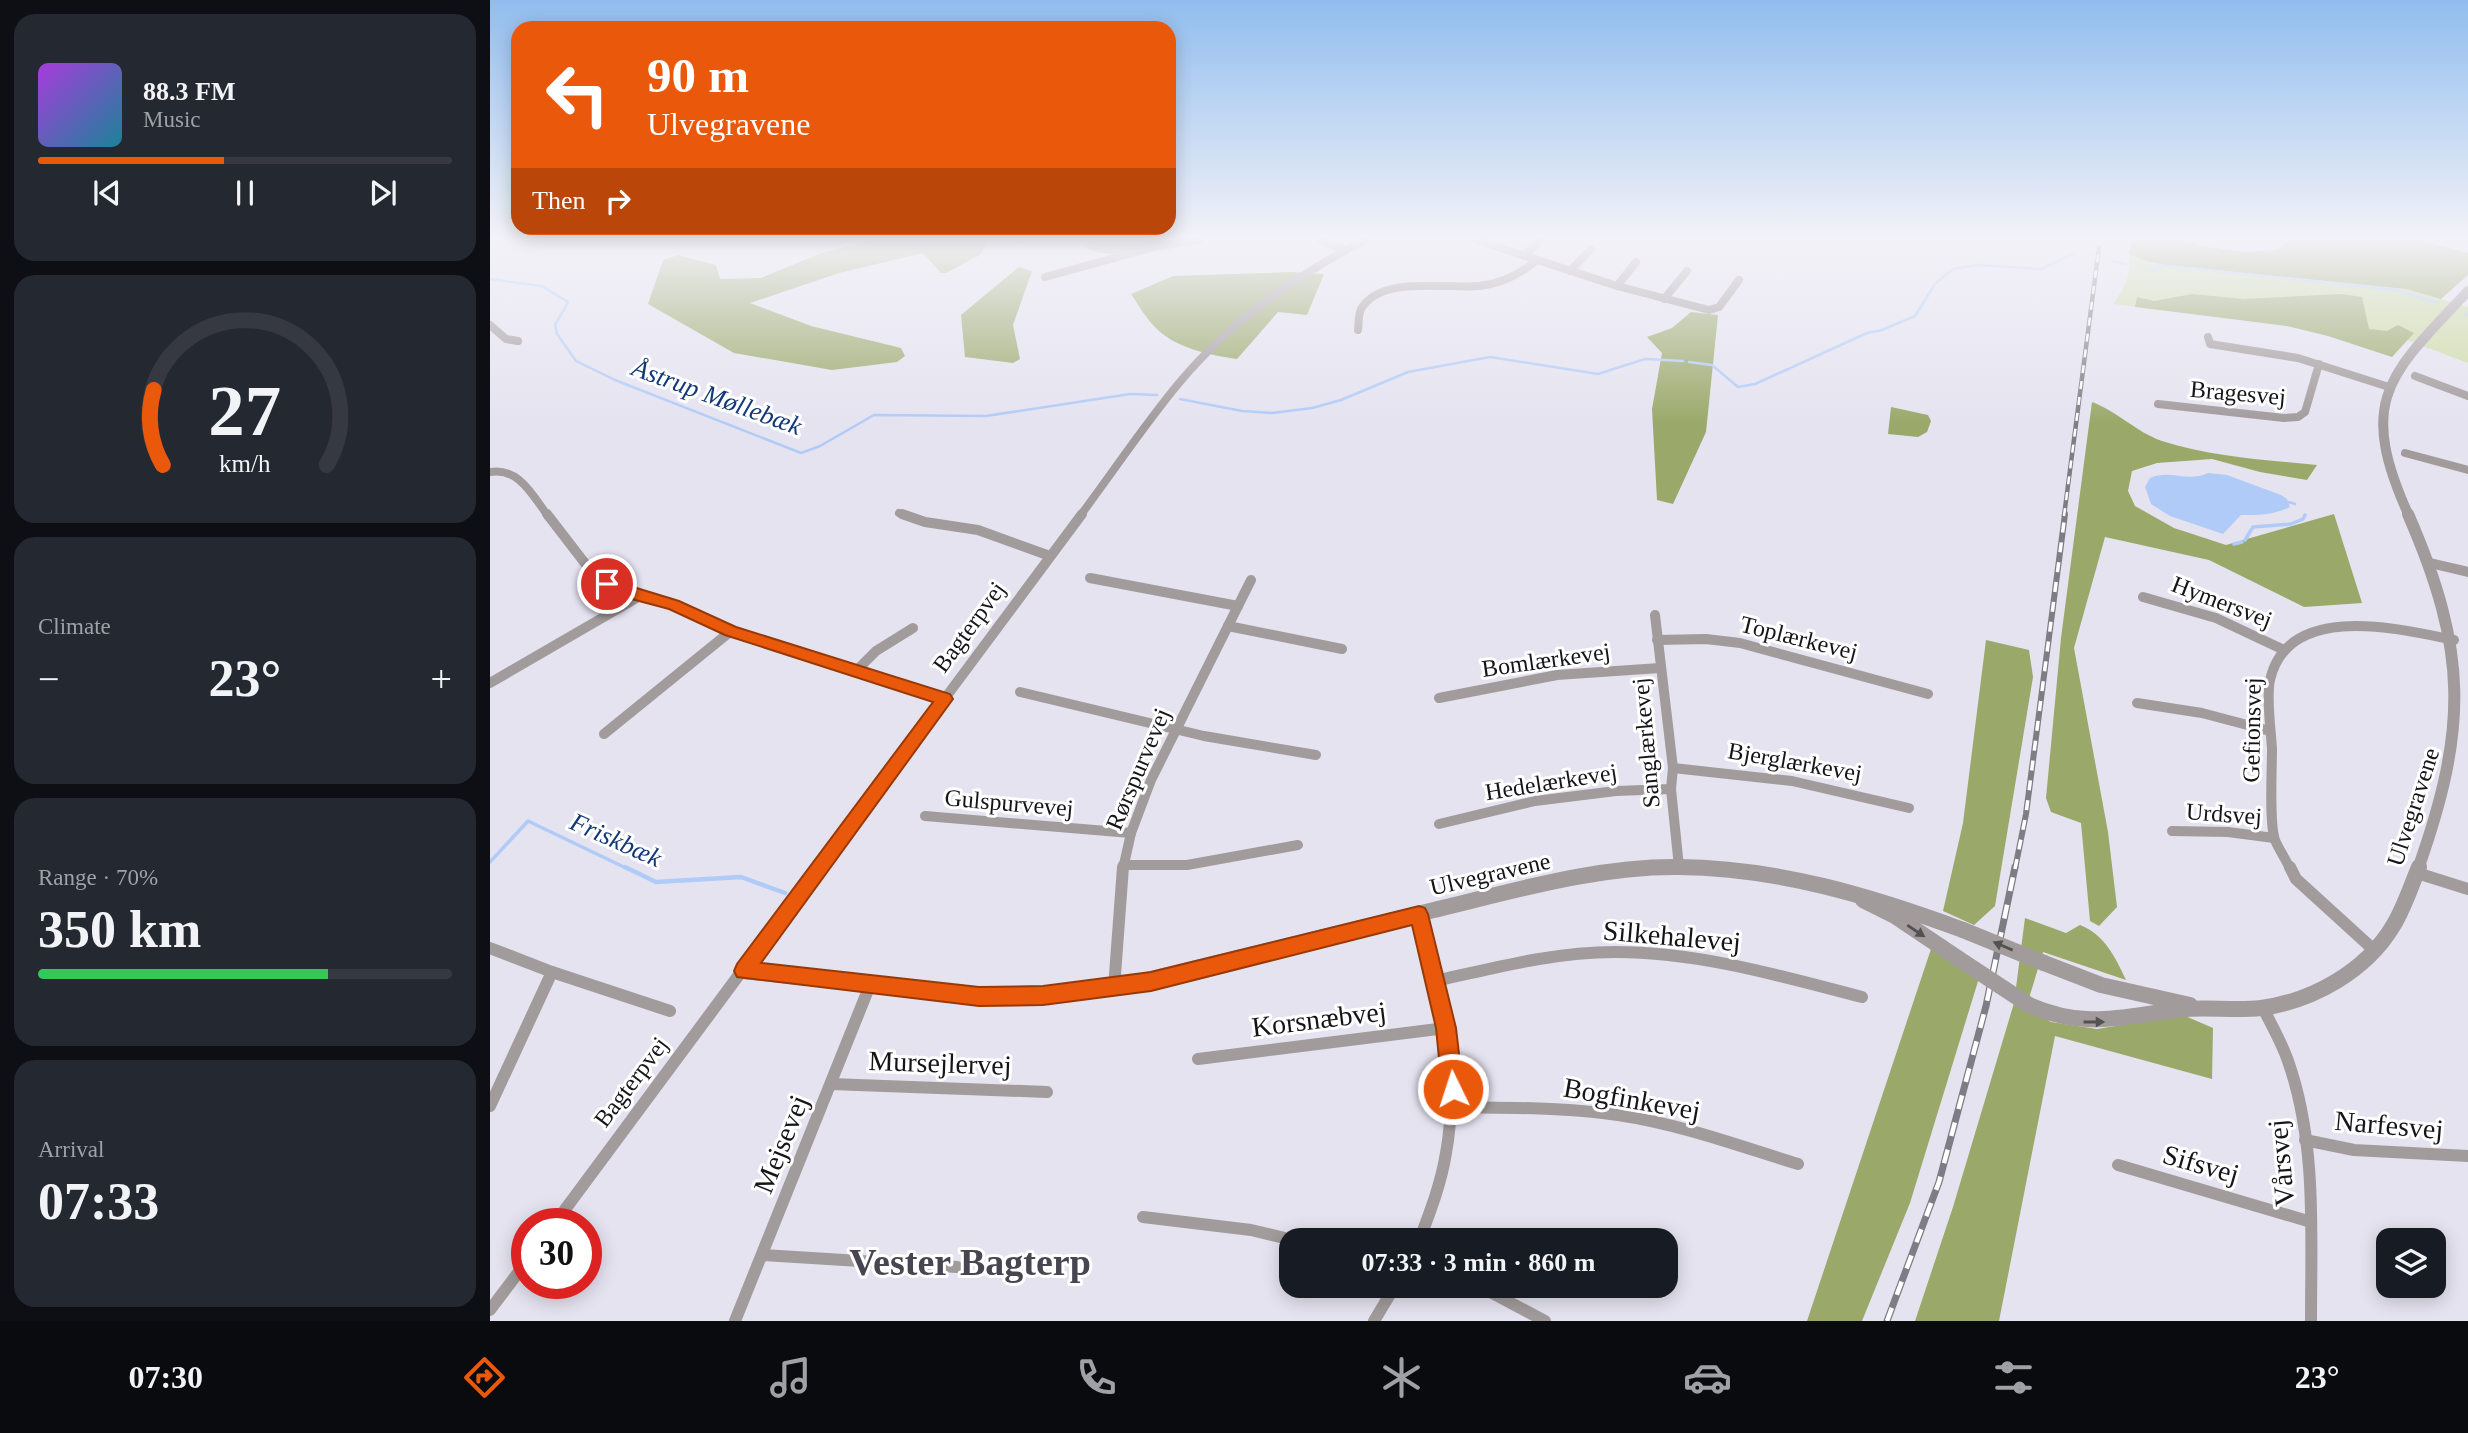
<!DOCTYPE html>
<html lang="en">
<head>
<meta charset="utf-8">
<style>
  :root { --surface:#171b24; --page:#242831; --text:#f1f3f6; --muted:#9ea1a6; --line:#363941; --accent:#ea580c }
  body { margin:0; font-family:Georgia,serif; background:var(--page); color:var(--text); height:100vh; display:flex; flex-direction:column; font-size:26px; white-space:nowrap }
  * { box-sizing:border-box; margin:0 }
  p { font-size:23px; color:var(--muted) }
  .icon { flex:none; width:38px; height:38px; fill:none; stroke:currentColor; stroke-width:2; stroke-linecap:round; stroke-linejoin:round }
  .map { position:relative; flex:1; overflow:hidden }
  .drawer { display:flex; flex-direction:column; gap:14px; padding:14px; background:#0d0f14; width:490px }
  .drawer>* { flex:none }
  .guide { position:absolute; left:21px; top:21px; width:665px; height:214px; border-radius:21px; box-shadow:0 4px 18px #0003; background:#ea580c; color:#fff; overflow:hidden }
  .tools { position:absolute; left:1886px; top:1228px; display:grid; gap:14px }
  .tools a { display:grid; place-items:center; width:70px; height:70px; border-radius:14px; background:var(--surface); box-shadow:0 4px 18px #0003; font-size:35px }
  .speed { position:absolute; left:21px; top:1208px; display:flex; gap:14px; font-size:35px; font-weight:700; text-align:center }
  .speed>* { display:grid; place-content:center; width:91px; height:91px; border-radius:50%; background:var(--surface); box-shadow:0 4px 18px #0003; line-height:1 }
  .speed .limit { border:10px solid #d22; background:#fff; color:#111 }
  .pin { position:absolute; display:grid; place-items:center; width:60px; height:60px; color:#fff; margin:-30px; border:4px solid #fff; border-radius:50%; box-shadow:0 2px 7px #0007 }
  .me { position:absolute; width:77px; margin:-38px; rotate:356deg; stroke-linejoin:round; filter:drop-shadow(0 0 5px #0008) }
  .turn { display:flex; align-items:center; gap:24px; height:147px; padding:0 21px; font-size:32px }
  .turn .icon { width:91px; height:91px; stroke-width:2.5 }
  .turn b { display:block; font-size:49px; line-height:60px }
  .then { display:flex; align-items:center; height:66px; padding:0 21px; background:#0003; gap:14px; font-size:26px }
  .big { font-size:52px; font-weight:800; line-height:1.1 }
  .drawer .widget { flex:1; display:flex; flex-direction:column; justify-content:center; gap:10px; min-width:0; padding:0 24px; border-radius:21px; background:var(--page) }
  .drawer .dial { align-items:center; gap:0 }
  .dial svg { height:182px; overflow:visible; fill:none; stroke:var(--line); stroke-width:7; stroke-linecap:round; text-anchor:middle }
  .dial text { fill:var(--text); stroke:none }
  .song { display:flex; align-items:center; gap:21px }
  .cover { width:84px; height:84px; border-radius:10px; background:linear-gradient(135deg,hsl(280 70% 55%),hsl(190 70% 35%)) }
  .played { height:7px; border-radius:4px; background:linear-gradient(90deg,var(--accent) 45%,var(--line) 45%) }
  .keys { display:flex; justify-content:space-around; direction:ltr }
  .heat { display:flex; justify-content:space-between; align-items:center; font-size:38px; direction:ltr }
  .charge { height:10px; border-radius:5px; background:linear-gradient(90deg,#34c759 70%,var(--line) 0) }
  .trip { position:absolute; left:789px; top:1228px; width:399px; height:70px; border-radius:21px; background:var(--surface); box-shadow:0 4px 18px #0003; font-weight:800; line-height:70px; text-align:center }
  .tab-bar { display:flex; height:112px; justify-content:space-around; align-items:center; background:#090b0e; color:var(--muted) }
  .tab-bar .icon { width:49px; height:49px }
  .tab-bar .on { color:var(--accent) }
  .tab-bar b { font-size:32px; color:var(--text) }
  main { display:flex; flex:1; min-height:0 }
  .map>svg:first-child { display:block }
  .green { fill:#cddba2 }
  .forest { fill:#9aa869 }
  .water { fill:#b0cbf8 }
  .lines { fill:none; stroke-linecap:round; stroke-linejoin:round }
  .stream-far2 { stroke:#b0cbf8; stroke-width:2.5 }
  .stream-far1 { stroke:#b0cbf8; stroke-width:3.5 }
  .stream { stroke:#b0cbf8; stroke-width:4.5 }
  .minor-far2 { stroke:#a29b9c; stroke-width:8 }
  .minor-far1 { stroke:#a29b9c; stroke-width:10 }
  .minor { stroke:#a29b9c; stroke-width:12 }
  .tertiary-far2 { stroke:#a29b9c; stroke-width:10 }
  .tertiary-far1 { stroke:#a29b9c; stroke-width:12 }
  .tertiary { stroke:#a29b9c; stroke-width:16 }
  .rail-far2-casing { stroke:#7e7d85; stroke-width:4.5 }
  .rail-far1-casing { stroke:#7e7d85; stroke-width:6 }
  .rail-casing { stroke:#7e7d85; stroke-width:7 }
  .rail-far2 { stroke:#fff; stroke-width:2.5; stroke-dasharray:8; stroke-linecap:butt }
  .rail-far1 { stroke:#fff; stroke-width:3.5; stroke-dasharray:10; stroke-linecap:butt }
  .rail { stroke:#fff; stroke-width:4.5; stroke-dasharray:14; stroke-linecap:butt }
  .tertiary-bridge { stroke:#a29b9c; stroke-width:16 }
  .oneway { fill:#545153 }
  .route { fill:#ea580c; stroke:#983908; stroke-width:2 }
  .labels { text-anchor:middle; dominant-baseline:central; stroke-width:6; stroke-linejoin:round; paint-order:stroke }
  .street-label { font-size:24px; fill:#151418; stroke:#fff }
  .water-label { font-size:26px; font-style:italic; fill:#123978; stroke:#fff }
  .near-street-label { font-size:28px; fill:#151418; stroke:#fff }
  .near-district-label { font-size:38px; font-weight:bold; fill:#474550; stroke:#fff }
</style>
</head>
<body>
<main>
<section class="drawer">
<div class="widget">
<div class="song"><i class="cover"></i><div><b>88.3 FM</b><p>Music</p></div></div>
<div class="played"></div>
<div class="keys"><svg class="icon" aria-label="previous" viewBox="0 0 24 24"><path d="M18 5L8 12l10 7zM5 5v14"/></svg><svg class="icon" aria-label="pause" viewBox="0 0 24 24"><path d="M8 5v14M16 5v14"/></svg><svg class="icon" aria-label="next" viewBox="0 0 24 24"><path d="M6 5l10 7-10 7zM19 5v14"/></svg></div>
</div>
<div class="widget dial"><svg viewBox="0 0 100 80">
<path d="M14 69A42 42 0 1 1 86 69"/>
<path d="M14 69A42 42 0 0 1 10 36" stroke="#ea580c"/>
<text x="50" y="56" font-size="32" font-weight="700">27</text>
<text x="50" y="72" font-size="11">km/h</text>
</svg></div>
<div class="widget"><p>Climate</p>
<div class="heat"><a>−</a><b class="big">23°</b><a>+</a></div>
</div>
<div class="widget"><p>Range · 70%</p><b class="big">350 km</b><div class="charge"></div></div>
<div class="widget"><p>Arrival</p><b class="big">07:33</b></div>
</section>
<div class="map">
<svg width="1978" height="1321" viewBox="0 0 1978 1321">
  <rect width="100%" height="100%" fill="#e5e3f0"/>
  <path class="green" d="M 1639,254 L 1656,261 L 1675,265 L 1916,289 L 1978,307 L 1978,363 L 1917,340 L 1623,304 C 1635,288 1642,273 1639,254 Z"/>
  <g class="forest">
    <polygon points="383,240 498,240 490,255 456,273 451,273 433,253 349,273 260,303 321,326 411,348 415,356 407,362 342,370 244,353 158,304 173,260 188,255 226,265 230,279 271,278 329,254"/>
    <path d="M 601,240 L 679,240 C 650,248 619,263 592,245 Z"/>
    <polygon points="1642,240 1696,240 1712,246 1754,252 1787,250 1800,240 1930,240 1978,253 1978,275 1951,299 1916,289 1675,265 1656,261 1639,254"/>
    <polygon points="529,267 542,271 523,325 530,359 523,363 475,357 471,315"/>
    <path d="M 801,272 L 834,274 L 817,315 L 788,312 L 747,359 C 719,355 684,348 664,326 C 655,317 648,304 641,294 L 683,276 Z"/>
    <polygon points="1702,294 1754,299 1852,294 1872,297 1879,329 1897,331 1908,325 1924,333 1902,357 1838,336 1797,326 1645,307 1647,297 1664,301"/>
    <polygon points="1201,312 1228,315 1216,432 1183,504 1167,500 1162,409 1172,353 1157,337 1182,328"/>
    <path d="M 1602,402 C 1627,411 1646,432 1672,441 C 1722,457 1776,460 1827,465 L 1817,480 L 1770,472 L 1722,459 L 1667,463 L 1642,471 L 1638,491 L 1645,506 L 1684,528 L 1736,545 L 1844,514 L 1872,603 L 1814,607 L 1719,560 L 1615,537 L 1584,648 L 1618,832 L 1627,907 L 1609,926 L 1600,921 L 1591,823 L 1561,812 L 1556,798 L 1571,638 Z"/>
    <polygon points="1401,407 1438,415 1441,421 1437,432 1428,437 1398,434"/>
    <polygon points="1496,640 1539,650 1543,677 1505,906 1484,925 1453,911 1473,823"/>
    <path d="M 1535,918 L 1576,933 L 1590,925 C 1615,935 1625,957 1636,980 L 1553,952 L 1536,1008 L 1561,1022 L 1607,1029 L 1693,1015 L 1723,1028 L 1722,1079 L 1565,1036 L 1509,1321 L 1425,1321 L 1463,1207 L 1524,1003 Z"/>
    <polygon points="1442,946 1489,978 1420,1203 1372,1321 1317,1321"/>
  </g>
  <path class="water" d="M 1718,473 L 1737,475 L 1791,495 L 1797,499 L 1800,507 C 1784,515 1769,515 1751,515 L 1733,534 L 1680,516 L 1661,504 L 1655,487 L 1660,478 C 1679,469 1698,483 1718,473 Z"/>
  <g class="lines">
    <g class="stream-far2">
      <polyline points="1623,261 1636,264"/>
      <polyline points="1657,269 1668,270 1668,265 1905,290 1948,303"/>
      <polyline points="0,279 52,286 78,302 65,325 67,334 86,361 125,380 311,453 330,446 384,415 496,416 640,394 667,395"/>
      <polyline points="1975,314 1978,315"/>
      <polyline points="1199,362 1222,365 1248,387 1265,384 1377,333 1392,330 1425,316 1445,284 1463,269 1487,265 1551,269 1585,253"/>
      <polyline points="690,399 752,411 782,413 822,408 851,400 918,372 1000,357 1108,374 1155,359 1193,361"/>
      <polyline points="1799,502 1805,504"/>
    </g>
    <g class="stream-far1">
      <polyline points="1755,540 1763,527 1801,524 1813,519 1815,515"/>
      <polyline points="1744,544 1752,542"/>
      <polyline points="0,862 38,821 138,869"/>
    </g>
    <polyline class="stream" points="135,867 166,882 251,877 295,893"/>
    <g class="minor-far2">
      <polyline points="830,240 856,250"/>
      <polyline points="987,240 1127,286 1219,310 1229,307 1249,280"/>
      <polyline points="1034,256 1050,240"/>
      <polyline points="1080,271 1101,249"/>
      <polyline points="555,277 668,246 709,240"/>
      <polyline points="1127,286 1146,262"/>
      <polyline points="1174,299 1197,271"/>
      <polyline points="0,325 16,339 28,341"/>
      <path d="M 868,330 C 869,323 868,315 871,309 C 891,275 956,289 989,286 C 1011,284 1030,274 1047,260"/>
      <polyline points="1718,337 1720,344 1808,358 1899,387"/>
      <polyline points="1925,376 1978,396"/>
      <polyline points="1668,404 1794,418 1808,417 1815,412 1829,364"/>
      <polyline points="1915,453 1978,470"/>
      <path d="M 0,472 C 29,467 43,496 58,516"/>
      <polyline points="409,513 416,516"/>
      <path d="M 590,516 C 623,472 654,425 689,383 C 740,322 805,276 875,240"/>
    </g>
    <g class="minor-far1">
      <polyline points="57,514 104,575 128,590 183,605 241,631 454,699"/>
      <polyline points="412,514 435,522 488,530 560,556"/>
      <polyline points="1940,563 1978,572"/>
      <polyline points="600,578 748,606"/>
      <polyline points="1653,597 1726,618 1794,650"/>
      <polyline points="1165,615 1183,768 1181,789 1189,867"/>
      <polyline points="738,626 852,649"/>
      <polyline points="1167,640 1216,639 1250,643 1438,694"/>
      <polyline points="365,672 386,651 423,628"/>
      <polyline points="0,683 150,596"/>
      <polyline points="530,692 714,736 826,755"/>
      <polyline points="949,698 1067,675 1170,668"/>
      <polyline points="1647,703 1712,713 1780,731"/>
      <polyline points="114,734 241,631"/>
      <polyline points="1183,768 1302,781 1419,808"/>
      <polyline points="435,816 641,833"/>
      <polyline points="949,824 1045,801 1126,791 1181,789"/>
      <polyline points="1682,831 1738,832 1784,838"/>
      <polyline points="633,865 697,865 808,845"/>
      <polyline points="328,869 592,514"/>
      <polyline points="633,869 641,833 661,780 761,580"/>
      <path d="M 1800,869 C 1796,859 1789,850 1785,840 C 1779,824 1782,770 1782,749 C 1781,730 1776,698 1780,680 C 1798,601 1910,629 1964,640"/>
    </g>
    <g class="minor">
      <polyline points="1800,867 1806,879 1884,950"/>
      <polyline points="1927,873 1978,889"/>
      <path d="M 929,914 C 948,992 971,1072 956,1153 C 951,1184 940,1212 929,1241"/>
      <polyline points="0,948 62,972 0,1106"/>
      <polyline points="62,972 180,1011"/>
      <path d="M 945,981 C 1004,968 1064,952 1125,952 C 1209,952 1291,976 1372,997"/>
      <polyline points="624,988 633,867"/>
      <path d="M 1773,1008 C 1782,1026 1792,1043 1798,1061 C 1827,1143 1821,1235 1821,1321"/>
      <polyline points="708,1059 956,1028"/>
      <polyline points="341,1084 557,1092"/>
      <path d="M 963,1107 C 1018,1108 1074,1107 1128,1115 C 1190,1124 1249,1146 1308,1164"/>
      <polyline points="1815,1140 1864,1150 1978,1156"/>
      <polyline points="1628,1165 1821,1222"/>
      <polyline points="653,1217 761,1230 807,1241"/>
      <polyline points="65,1223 329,867"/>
      <polyline points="273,1255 467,1267"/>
      <polyline points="989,1286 1055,1321"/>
      <polyline points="0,1310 37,1261"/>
      <polyline points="245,1321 380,985"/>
      <polyline points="884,1321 905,1286"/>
    </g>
    <path class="tertiary-far2" d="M 1919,516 C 1866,399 1899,375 1978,291"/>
    <g class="tertiary-far1">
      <path d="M 1918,514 C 1978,652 1978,727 1928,869"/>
      <polyline points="1154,869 1231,869"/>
    </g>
    <g class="tertiary">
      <polyline points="1373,900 1405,916 1469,959"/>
      <polyline points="1554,963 1611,985 1700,1005"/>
      <path d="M 253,971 L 489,996 L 553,996 L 624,988 C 731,962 837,936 944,910 C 1024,891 1106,866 1189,867 C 1288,868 1381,896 1473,930"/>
      <path d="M 1539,1005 C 1599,1031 1635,1015 1696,1009 C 1721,1007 1746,1011 1771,1008 C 1823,1001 1876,971 1903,926 C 1914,908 1921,886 1929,867"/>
    </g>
    <g class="rail-far2-casing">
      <polyline id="rail-far2" points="1574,516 1610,240"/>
    </g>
    <g class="rail-far1-casing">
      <polyline id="rail-far1" points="1525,869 1536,814 1575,514"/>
    </g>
    <g class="rail-casing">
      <polyline id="rail" points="1397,1321 1449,1182 1496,1006 1525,867"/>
    </g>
    <use href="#rail-far2" class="rail-far2"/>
    <use href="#rail-far1" class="rail-far1"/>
    <use href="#rail" class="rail"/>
    <g class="tertiary-bridge">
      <polyline points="1473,930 1554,963"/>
      <polyline points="1469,959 1539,1005"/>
    </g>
  </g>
  <defs><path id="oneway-solid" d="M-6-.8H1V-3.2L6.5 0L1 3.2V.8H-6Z" transform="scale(1.75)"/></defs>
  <g class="oneway">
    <use href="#oneway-solid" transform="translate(1426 931) rotate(34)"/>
    <use href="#oneway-solid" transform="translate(1513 946) rotate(-157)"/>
    <use href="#oneway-solid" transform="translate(1604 1022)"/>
  </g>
  <linearGradient id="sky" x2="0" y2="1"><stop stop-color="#91bdee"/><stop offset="0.56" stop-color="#f3f2f8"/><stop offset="1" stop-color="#f3f2f8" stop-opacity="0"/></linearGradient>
  <rect width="1978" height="425" fill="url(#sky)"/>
  <polygon class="route" points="117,579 189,601 246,627 460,694 463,699 271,963 489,987 553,986 661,972 929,906 935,908 938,914 966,1028 973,1089 970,1096 963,1099 955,1096 952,1089 946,1028 922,925 661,991 553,1005 489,1006 247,977 244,971 247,964 443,702 235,635 179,609 123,594 109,584"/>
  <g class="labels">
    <g class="street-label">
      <text transform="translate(1748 393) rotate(5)">Bragesvej</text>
      <text transform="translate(1732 602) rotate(21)">Hymersvej</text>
      <text transform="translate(479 627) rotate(-54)">Bagterpvej</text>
      <text transform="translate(1309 638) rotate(14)">Toplærkevej</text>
      <text transform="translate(1056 660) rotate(-8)">Bomlærkevej</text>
      <text transform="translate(1762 730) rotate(-89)">Gefionsvej</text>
      <text transform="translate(1156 743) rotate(-95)">Sanglærkevej</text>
      <text transform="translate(1305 762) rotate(10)">Bjerglærkevej</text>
      <text transform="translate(648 769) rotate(-67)">Rørspurvevej</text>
      <text transform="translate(1061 782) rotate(-9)">Hedelærkevej</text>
      <text transform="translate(519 803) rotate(5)">Gulspurvevej</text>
      <text transform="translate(1923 807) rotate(-72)">Ulvegravene</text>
      <text transform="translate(1734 814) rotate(4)">Urdsvej</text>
      <text transform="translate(1000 874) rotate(-13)">Ulvegravene</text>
      <text transform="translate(141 1082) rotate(-53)">Bagterpvej</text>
    </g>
    <g class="water-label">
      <text transform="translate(227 397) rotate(20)">Åstrup Møllebæk</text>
      <text transform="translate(126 840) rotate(24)">Friskbæk</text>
    </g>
    <g class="near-street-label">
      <text transform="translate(1182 936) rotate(5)">Silkehalevej</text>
      <text transform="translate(829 1019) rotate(-7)">Korsnæbvej</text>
      <text transform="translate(450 1063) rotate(2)">Mursejlervej</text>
      <text transform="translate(1142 1099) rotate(10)">Bogfinkevej</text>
      <text transform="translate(1899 1125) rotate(5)">Narfesvej</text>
      <text transform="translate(291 1144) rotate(-68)">Mejsevej</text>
      <text transform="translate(1791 1163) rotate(-95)">Vårsvej</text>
      <text transform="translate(1711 1164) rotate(16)">Sifsvej</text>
    </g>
    <g class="near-district-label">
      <text x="480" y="1262">Vester Bagterp</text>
    </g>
  </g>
</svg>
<div class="tools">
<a><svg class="icon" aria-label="layers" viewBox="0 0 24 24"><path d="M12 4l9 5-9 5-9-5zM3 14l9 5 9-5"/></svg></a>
</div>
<div class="speed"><div class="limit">30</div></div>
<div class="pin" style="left:117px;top:584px;background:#d93025"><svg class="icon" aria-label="arrive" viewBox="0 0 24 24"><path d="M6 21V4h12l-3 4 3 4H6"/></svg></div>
<svg class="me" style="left:963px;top:1089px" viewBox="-20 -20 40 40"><circle r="17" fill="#ea580c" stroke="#fff" stroke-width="3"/><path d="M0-11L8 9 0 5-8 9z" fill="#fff"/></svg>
<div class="trip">07:33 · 3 min · 860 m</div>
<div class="guide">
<div class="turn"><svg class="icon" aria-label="left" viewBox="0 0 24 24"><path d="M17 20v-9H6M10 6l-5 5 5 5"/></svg><div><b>90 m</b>Ulvegravene</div></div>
<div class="then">Then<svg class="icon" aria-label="right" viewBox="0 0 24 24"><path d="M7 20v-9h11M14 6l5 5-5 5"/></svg></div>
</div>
</div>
</main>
<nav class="tab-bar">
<b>07:30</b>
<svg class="icon on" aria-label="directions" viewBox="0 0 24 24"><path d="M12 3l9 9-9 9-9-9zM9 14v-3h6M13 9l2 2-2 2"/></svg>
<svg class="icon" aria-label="music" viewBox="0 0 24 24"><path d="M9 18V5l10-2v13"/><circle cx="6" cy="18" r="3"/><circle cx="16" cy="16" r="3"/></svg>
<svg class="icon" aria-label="phone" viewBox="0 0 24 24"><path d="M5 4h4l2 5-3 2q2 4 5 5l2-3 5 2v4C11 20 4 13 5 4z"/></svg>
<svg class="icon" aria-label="climate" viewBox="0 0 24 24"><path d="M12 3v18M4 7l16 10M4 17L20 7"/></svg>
<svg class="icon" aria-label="car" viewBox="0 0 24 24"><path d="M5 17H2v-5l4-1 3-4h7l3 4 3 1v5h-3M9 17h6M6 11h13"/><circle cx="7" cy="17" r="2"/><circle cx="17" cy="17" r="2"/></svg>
<svg class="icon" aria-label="filters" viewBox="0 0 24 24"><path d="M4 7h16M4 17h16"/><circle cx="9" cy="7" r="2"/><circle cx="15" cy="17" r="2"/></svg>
<b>23°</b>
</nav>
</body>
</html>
